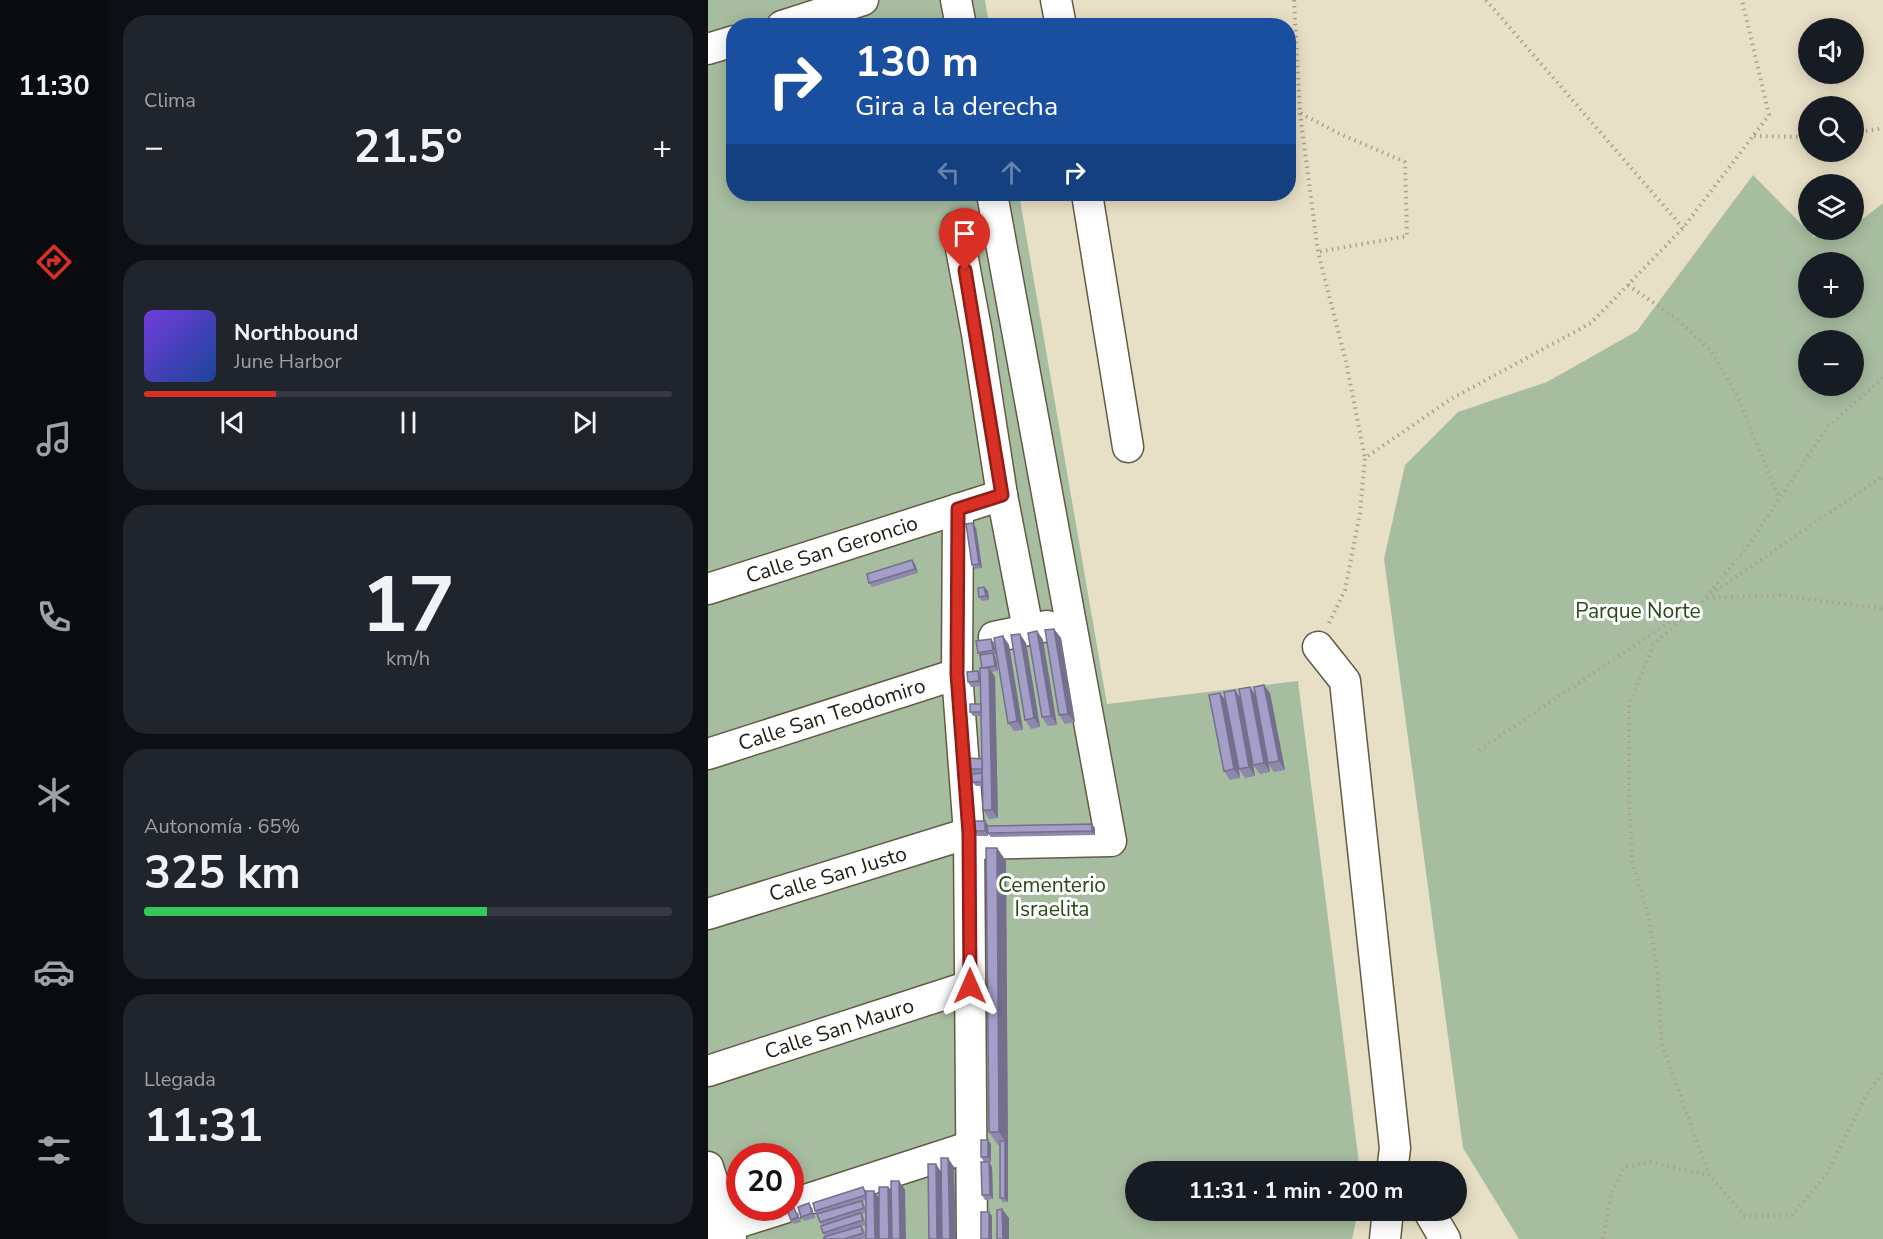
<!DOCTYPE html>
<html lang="es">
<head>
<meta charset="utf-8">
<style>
  :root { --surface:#171b24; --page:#20242c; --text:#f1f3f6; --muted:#9ea1a6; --line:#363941; --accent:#d93025 }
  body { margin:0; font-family:"Nunito Sans",sans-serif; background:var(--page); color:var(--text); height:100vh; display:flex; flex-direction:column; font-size:22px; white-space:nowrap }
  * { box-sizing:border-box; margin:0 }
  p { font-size:20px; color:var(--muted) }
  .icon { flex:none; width:33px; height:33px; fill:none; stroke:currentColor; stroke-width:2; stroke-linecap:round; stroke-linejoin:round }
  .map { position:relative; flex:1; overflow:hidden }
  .panel { display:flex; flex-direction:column; gap:15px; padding:15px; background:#0d0f14; width:600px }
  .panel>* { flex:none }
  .banner { position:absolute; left:18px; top:18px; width:570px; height:183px; border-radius:24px; box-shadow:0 3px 15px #0003; background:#1a4fa0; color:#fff; overflow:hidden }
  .controls { position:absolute; left:1090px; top:18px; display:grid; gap:12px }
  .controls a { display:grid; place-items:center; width:66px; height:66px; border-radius:50%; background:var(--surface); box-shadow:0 3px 15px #0003; font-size:30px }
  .speed { position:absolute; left:18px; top:1143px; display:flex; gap:12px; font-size:30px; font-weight:700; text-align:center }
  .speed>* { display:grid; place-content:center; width:78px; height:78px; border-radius:50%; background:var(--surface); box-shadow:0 3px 15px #0003; line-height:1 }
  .speed .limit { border:9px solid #d22; background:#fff; color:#111 }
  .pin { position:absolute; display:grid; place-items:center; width:51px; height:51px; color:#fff; margin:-62px -26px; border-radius:50% 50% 50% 0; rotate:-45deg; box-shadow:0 0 6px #0007 }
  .pin .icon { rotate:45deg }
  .me { position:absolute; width:66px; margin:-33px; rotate:0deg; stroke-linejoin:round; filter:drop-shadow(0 0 4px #0008) }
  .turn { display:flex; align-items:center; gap:21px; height:126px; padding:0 30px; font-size:27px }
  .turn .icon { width:78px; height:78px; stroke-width:2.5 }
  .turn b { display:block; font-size:42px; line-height:51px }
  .lanes { display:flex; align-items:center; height:57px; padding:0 30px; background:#0003; justify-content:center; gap:30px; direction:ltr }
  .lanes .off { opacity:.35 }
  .big { font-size:45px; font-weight:700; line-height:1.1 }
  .panel .card { flex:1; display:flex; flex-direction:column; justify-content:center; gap:9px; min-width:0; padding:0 21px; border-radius:24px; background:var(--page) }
  .panel .dial { align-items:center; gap:0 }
  .dial b { font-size:78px; line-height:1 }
  .song { display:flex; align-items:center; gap:18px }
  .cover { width:72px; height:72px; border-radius:9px; background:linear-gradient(135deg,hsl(260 70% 55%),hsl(220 70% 35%)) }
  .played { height:6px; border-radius:3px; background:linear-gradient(90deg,var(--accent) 25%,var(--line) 25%) }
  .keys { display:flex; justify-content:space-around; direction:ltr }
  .heat { display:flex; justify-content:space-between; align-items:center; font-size:33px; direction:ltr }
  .charge { height:9px; border-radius:4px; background:linear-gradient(90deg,#34c759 65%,var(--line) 0) }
  .trip { position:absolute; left:417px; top:1161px; width:342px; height:60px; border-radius:30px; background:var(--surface); box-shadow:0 3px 15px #0003; font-weight:700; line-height:60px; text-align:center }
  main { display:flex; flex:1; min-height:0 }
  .dock { display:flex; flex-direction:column; width:108px; justify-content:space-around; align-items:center; background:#090b0e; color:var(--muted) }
  .dock .icon { width:42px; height:42px }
  .dock .selected { color:var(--accent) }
  .dock b { font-size:27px; color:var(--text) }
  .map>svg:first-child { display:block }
  .green { fill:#a7bda0; fill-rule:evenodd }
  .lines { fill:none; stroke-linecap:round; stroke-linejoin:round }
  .minor-casing { stroke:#625b44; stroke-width:33 }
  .path { stroke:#a8a28d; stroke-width:4; stroke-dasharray:1.5 4.5; stroke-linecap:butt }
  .minor { stroke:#fff; stroke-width:30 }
  .wall { fill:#8e88ac; fill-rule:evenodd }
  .shaded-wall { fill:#746f8c }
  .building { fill:#a59ec8; stroke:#746f8c; stroke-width:1.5 }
  .route-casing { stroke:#8d1f18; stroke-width:15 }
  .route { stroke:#d93025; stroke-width:10 }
  .labels { text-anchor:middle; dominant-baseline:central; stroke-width:6; stroke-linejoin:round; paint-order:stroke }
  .street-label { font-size:21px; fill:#201d14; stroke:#fff }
  .park-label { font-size:21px; fill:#264b17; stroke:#fff }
</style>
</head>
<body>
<main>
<nav class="dock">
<b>11:30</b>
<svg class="icon selected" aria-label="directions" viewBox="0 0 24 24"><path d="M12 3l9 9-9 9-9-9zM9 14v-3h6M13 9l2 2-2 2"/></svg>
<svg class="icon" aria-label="music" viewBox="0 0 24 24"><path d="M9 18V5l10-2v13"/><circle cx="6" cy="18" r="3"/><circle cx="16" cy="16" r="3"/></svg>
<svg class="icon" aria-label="phone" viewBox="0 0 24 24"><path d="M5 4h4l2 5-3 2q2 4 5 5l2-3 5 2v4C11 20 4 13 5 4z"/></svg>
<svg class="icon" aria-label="climate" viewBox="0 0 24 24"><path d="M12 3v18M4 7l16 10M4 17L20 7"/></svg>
<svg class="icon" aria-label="car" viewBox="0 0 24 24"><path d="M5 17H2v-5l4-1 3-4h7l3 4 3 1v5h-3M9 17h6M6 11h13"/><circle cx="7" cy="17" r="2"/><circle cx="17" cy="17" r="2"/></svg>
<svg class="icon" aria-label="filters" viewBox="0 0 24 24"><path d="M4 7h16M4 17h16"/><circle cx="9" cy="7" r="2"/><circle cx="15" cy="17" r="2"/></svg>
</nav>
<section class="panel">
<div class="card"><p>Clima</p>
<div class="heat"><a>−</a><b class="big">21.5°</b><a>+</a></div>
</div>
<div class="card">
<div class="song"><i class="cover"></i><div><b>Northbound</b><p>June Harbor</p></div></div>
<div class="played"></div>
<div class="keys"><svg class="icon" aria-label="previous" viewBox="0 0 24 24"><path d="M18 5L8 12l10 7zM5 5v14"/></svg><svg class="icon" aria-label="pause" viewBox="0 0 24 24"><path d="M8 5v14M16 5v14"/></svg><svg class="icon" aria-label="next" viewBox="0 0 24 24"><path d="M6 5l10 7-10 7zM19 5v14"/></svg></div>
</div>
<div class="card dial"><b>17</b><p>km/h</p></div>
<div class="card"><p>Autonomía · 65%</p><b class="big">325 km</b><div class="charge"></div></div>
<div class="card"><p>Llegada</p><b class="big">11:31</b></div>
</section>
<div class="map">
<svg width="1175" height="1239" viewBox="0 0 1175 1239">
  <rect width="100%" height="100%" fill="#e8e0c6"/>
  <g class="green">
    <path d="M 0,0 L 277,0 L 281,25 L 26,26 L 26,194 L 311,194 L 399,704 L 590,681 L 652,1171 L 428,1172 L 428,1210 L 650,1211 L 644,1239 L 0,1239 ZM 32,1156 L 82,1156 L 82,1208 L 32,1208 Z"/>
    <path d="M 1045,175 L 1106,237 L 1126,230 L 1146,230 L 1146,222 L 1156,218 L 1175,203 L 1175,1239 L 811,1239 L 755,1148 L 676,559 L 697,465 L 750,412 L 839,382 L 929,331 ZM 1101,262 L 1146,262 L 1146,308 L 1101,308 ZM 1101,340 L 1146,340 L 1146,386 L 1101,386 Z"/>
  </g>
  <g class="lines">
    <g class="minor-casing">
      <g id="minor">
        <polyline points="248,0 253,26"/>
        <polyline points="348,0 353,26"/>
        <polyline points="74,26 155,0"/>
        <polyline points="0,49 26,41"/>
        <polyline points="379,194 420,447"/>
        <polyline points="249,227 269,334 294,495 320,629"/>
        <polyline points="250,509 249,674 261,833 264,1239"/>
        <path id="s1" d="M 0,589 L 294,495"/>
        <polyline points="286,637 339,626"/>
        <polyline points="610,647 637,681 687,1148 684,1172"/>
        <path id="s2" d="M 0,754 L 249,674"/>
        <polyline points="261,844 403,841 284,194"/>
        <path id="s3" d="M 0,914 L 261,833"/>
        <path id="s4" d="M 0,1071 L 262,986"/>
        <polyline points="0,1167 23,1239"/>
        <polyline points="82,1205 264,1146"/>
        <polyline points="720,1210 737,1239"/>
        <polyline points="0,1232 76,1208"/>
        <polyline points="677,1239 680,1210"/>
      </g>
    </g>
    <g class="path">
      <polyline points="586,0 592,113 632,134 697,162 699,236 610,252"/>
      <polyline points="778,0 975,228"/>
      <polyline points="592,113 610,252 638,362 657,458"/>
      <polyline points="1146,133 1175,128"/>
      <polyline points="1046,136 1101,137"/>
      <polyline points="920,285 970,320 1004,352 1030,397 1071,498"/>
      <polyline points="1175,378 1120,426 1040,546 997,598 945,645 921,705 921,798 924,861 941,918 949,970 954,1044 1001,1175 1037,1216 1084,1215 1118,1175 1158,1096 1175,1071"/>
      <polyline points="1003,594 1175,476"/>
      <polyline points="999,598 1072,595 1175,609"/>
      <polyline points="621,623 637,590 652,513 657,458 743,399 883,323 975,228 1061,115 1034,0"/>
      <polyline points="771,750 987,605"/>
      <polyline points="895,1239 903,1194 916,1167 942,1162 1000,1175"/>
    </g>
    <use href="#minor" class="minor"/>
  </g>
  <g class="wall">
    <polygon points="268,528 274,568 267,569 264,565"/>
    <polygon points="207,564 210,573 164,587 161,583"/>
    <polygon points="276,587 280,591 281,600 274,601 271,597"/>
    <polygon points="346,629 353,638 367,722 357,724 351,715"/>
    <polygon points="329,631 335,640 349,725 340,726 334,717"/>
    <polygon points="295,636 301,645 315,730 306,731 300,723"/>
    <polygon points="283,639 286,643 288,655 287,655 288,658 290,671 284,672 287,677 290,818 281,819 275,810 274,786 268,786 264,782 264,774 261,769 274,759 273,716 265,716 262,712 273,704 272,686 263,687 260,682 270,671 272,674 274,668 272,656 270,653"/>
    <polygon points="318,643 332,727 323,729 317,720"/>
    <polygon points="527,690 533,699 547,695 562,693 577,770 566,772 560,764 562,772 552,774 545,765 536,713 547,776 537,778 531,769 532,778 522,780 516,771 518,701"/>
    <polygon points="277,821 280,826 387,828 387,835 283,837 280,834 280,836 269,836 266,831"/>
    <polygon points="289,848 298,861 300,1202 295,1202 292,1198 292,1145 290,1145 281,1132"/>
    <polygon points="283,1144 283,1162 276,1162 273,1157"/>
    <polygon points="281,1162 284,1167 285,1199 277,1200 274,1195"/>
    <path d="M 191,1181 L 197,1190 L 158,1225 L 153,1226 L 156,1230 L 158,1238 L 154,1239 L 116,1239 L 117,1237 L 115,1233 L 115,1226 L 112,1222 L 110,1214 L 107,1211 L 155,1187 L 158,1191 L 171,1197 L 183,1192 ZM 158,1200 L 158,1209 L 154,1201 ZM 158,1213 L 158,1224 L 156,1218 L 154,1214 Z"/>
    <polygon points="104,1208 107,1218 96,1221 93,1217"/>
    <polygon points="90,1212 93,1222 86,1224 83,1220"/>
  </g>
  <g class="shaded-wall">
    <polygon points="265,523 268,528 274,568 271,564"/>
    <polygon points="204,560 207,564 210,573 207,569"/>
    <polygon points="276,587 280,591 281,600 278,596"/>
    <polygon points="346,629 353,638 367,722 360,714"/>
    <polygon points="329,631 335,640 349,725 343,716"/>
    <polygon points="312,634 318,643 332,727 326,718"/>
    <polygon points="295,636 301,645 315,730 309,721"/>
    <polygon points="283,639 286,643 288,655 285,650"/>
    <polygon points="285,653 288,658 290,671 287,666"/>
    <polygon points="281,668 287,677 290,818 284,810"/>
    <polygon points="556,685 562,693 577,770 571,761"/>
    <polygon points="542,687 548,696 562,772 556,763"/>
    <polygon points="527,690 533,699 547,776 541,767"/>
    <polygon points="512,693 518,701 532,778 526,769"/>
    <polygon points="277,821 280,825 280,836 277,831"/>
    <polygon points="384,824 387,828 387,835 384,831"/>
    <polygon points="289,848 298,861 300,1145 291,1132"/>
    <polygon points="280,1140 283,1144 283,1162 280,1157"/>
    <polygon points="297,1141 300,1145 300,1202 297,1198"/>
    <polygon points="240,1158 246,1167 248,1239 242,1239"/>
    <polygon points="281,1162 284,1167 285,1199 282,1195"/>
    <polygon points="228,1164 234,1173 235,1239 229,1239"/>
    <polygon points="191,1181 197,1190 198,1239 192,1239"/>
    <polygon points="180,1187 186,1196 187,1239 181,1239"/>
    <polygon points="166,1191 172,1200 173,1239 167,1239"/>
    <polygon points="101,1203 104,1208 107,1218 104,1213"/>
    <polygon points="294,1209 301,1218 301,1239 295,1239"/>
    <polygon points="281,1212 284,1216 284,1239 281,1239"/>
  </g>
  <g class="building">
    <polygon points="265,523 271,564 264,565 258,524"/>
    <polygon points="204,560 207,569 161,583 159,574"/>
    <polygon points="276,587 278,596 271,597 270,588"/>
    <polygon points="346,629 360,714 351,715 337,630"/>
    <polygon points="329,631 343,716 334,717 320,633"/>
    <polygon points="312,634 326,718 317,720 303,635"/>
    <polygon points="295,636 309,721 300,723 286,638"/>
    <polygon points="283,639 285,650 270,653 268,641"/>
    <polygon points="285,653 287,666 274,668 272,655"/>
    <polygon points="272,668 281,668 284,810 275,810"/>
    <polygon points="270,671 271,681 260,682 259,672"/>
    <polygon points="556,685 571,761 560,763 546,687"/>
    <polygon points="542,687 556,763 545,765 531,689"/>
    <polygon points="527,690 541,767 531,769 516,692"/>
    <polygon points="512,693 526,769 516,771 501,695"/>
    <rect x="262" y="704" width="11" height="8"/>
    <polygon points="261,758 274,759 274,769 261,769"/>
    <polygon points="274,773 274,782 264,782 264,774"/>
    <polygon points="265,821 277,821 277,831 266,831"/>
    <polygon points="384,824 384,831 280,833 279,826"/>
    <polygon points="278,848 289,848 291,1132 281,1132"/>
    <rect x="273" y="1140" width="7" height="17"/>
    <rect x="292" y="1141" width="5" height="57"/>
    <polygon points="233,1158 240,1158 242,1239 234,1239"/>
    <polygon points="273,1162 281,1162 282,1195 274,1195"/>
    <polygon points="220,1164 228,1164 229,1239 221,1239"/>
    <polygon points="183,1181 191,1181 192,1239 184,1239"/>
    <polygon points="155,1187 158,1195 107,1211 105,1203"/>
    <polygon points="171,1187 180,1187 181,1239 171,1239"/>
    <polygon points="158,1191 166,1191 167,1239 158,1239"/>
    <polygon points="154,1201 156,1208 112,1222 109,1214"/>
    <polygon points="101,1203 104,1213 93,1217 90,1207"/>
    <polygon points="86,1208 90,1217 83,1220 79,1210"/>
    <polygon points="294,1209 295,1239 289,1239 289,1210"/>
    <rect x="273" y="1212" width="8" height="27"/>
    <polygon points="153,1213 155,1220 115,1233 113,1226"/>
    <polygon points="153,1226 155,1233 136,1239 116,1239 116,1237"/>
  </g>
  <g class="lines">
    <g class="route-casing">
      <polyline id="route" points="257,270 294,495 250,509 249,674 261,833 262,986"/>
    </g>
    <use href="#route" class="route"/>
  </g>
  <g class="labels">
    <g class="street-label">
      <text stroke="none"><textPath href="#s1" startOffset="130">Calle San Geroncio</textPath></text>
      <text stroke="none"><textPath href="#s2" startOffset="130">Calle San Teodomiro</textPath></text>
      <text stroke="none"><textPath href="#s3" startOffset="136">Calle San Justo</textPath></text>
      <text stroke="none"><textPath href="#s4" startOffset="138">Calle San Mauro</textPath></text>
    </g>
    <g class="park-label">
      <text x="930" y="611">Parque Norte</text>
      <text x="344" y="885">Cementerio<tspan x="344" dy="24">Israelita</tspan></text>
    </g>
  </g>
</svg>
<div class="controls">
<a><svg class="icon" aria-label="sound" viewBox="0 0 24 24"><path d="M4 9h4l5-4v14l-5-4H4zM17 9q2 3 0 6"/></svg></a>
<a><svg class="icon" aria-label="search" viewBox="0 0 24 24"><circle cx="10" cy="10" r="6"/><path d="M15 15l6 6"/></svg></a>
<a><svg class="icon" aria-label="layers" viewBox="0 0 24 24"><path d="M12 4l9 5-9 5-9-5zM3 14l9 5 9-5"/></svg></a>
<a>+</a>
<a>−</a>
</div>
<div class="speed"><div class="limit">20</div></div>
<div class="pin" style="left:257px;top:270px;background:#d93025"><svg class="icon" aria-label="arrive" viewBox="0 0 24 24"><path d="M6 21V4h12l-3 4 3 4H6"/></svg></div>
<svg class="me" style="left:262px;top:986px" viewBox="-20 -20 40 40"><path d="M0-17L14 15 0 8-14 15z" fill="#d93025" stroke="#fff" stroke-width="4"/></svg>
<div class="trip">11:31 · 1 min · 200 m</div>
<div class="banner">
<div class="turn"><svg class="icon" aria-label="right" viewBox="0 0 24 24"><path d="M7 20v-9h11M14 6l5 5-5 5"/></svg><div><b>130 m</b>Gira a la derecha</div></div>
<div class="lanes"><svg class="icon off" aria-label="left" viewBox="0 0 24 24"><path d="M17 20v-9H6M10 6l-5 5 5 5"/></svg><svg class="icon off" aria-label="ahead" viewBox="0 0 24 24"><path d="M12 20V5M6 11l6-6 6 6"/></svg><svg class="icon" aria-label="right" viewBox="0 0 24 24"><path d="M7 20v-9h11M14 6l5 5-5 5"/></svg></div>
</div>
</div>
</main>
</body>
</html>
